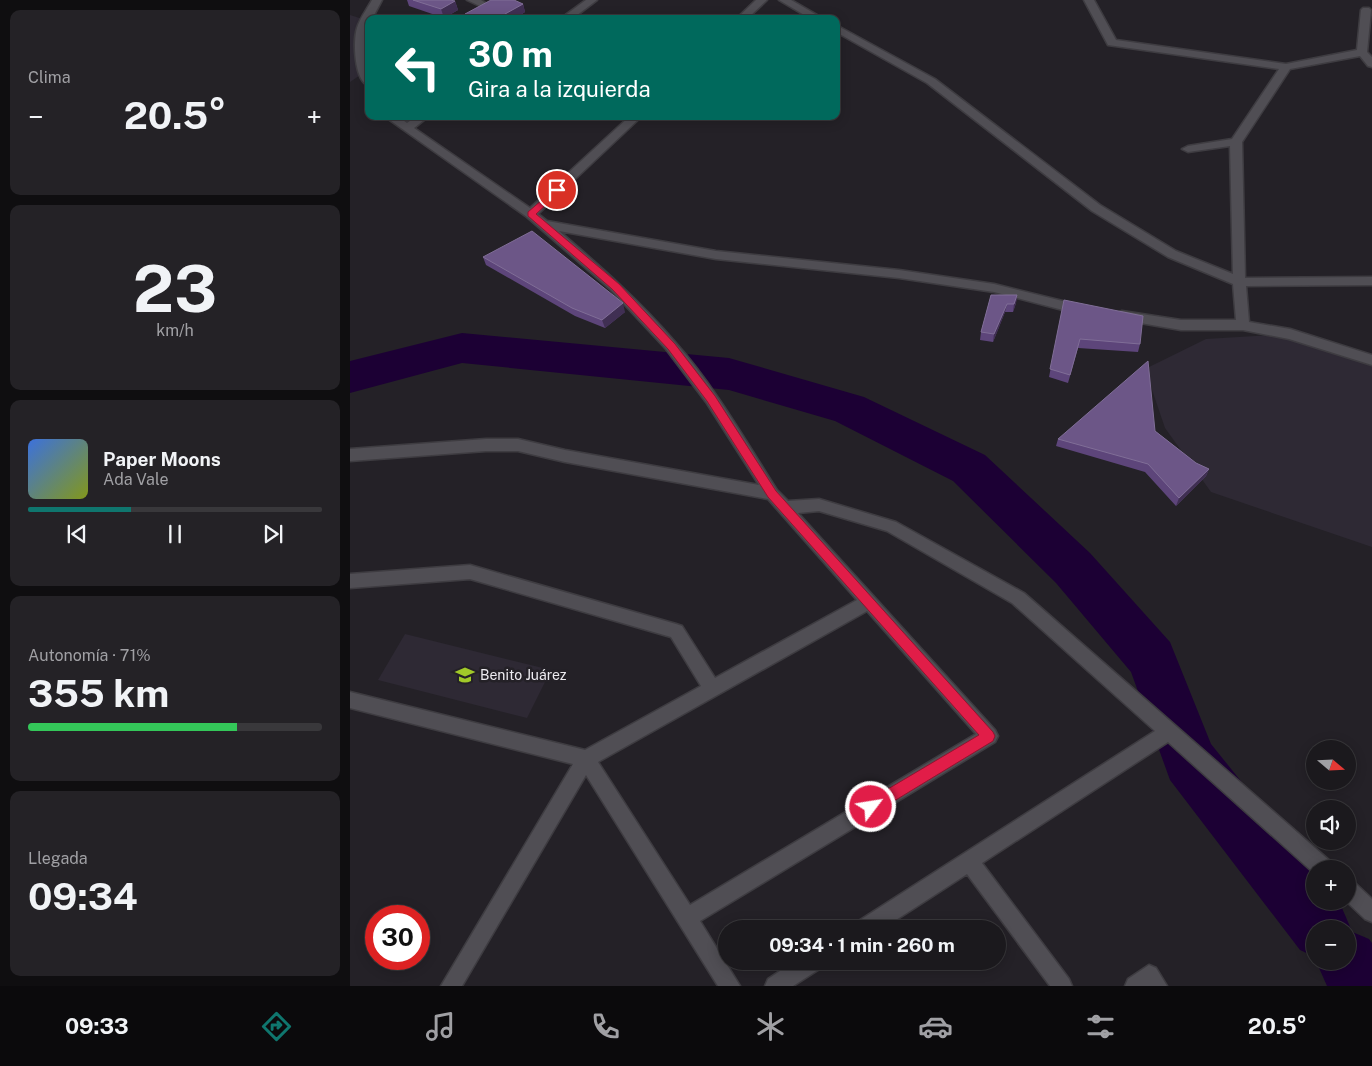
<!DOCTYPE html>
<html lang="es">
<head>
<meta charset="utf-8">
<style>
  :root { --surface:#1b191d; --page:#242226; --text:#f1f3f6; --muted:#a0a0a4; --line:#39383b; --accent:#0f766e }
  body { margin:0; font-family:"Public Sans",sans-serif; background:var(--page); color:var(--text); height:100vh; display:flex; flex-direction:column; font-size:19px; white-space:nowrap }
  * { box-sizing:border-box; margin:0 }
  p { font-size:16px; color:var(--muted) }
  .icon { flex:none; width:28px; height:28px; fill:none; stroke:currentColor; stroke-width:2; stroke-linecap:round; stroke-linejoin:round }
  .map { position:relative; flex:1; overflow:hidden }
  .drawer { display:flex; flex-direction:column; gap:10px; padding:10px; background:#0f0e10; width:350px }
  .drawer>* { flex:none }
  .hud { position:absolute; left:15px; top:15px; width:475px; height:105px; border-radius:10px; box-shadow:0 2px 12px #0003,0 0 0 1px var(--line); background:#00695c; color:#fff; overflow:hidden }
  .needle { width:32px; rotate:109deg }
  .buttons { position:absolute; left:956px; top:740px; display:grid; gap:10px }
  .buttons a { display:grid; place-items:center; width:50px; height:50px; border-radius:50%; background:var(--surface); box-shadow:0 2px 12px #0003,0 0 0 1px var(--line); font-size:25px }
  .speed { position:absolute; left:15px; top:905px; display:flex; gap:10px; font-size:25px; font-weight:700; text-align:center }
  .speed>* { display:grid; place-content:center; width:65px; height:65px; border-radius:50%; background:var(--surface); box-shadow:0 2px 12px #0003,0 0 0 1px var(--line); line-height:1 }
  .speed .limit { border:8px solid #d22; background:#fff; color:#111 }
  .pin { position:absolute; display:grid; place-items:center; width:42px; height:42px; color:#fff; margin:-21px; border:2px solid #fff; border-radius:50%; box-shadow:0 1px 5px #0007 }
  .me { position:absolute; width:55px; margin:-28px; rotate:59deg; stroke-linejoin:round; filter:drop-shadow(0 0 4px #0008) }
  .turn { display:flex; align-items:center; gap:18px; height:105px; padding:0 20px; font-size:22px }
  .turn .icon { width:65px; height:65px; stroke-width:2.5 }
  .turn b { display:block; font-size:35px; line-height:42px }
  .big { font-size:38px; font-weight:700; line-height:1.1 }
  .drawer .card { flex:1; display:flex; flex-direction:column; justify-content:center; gap:8px; min-width:0; padding:0 18px; border-radius:10px; background:var(--page) }
  .drawer .dial { align-items:center; gap:0 }
  .dial b { font-size:65px; line-height:1 }
  .song { display:flex; align-items:center; gap:15px }
  .cover { width:60px; height:60px; border-radius:8px; background:linear-gradient(135deg,hsl(220 70% 55%),hsl(70 70% 35%)) }
  .played { height:5px; border-radius:2px; background:linear-gradient(90deg,var(--accent) 35%,var(--line) 35%) }
  .keys { display:flex; justify-content:space-around; direction:ltr }
  .heat { display:flex; justify-content:space-between; align-items:center; font-size:28px; direction:ltr }
  .charge { height:8px; border-radius:4px; background:linear-gradient(90deg,#34c759 71%,var(--line) 0) }
  .trip { position:absolute; left:368px; top:920px; width:288px; height:50px; border-radius:25px; background:var(--surface); box-shadow:0 2px 12px #0003,0 0 0 1px var(--line); font-weight:700; line-height:50px; text-align:center }
  .dock { display:flex; height:80px; justify-content:space-around; align-items:center; background:#0b0a0c; color:var(--muted) }
  .dock .icon { width:35px; height:35px }
  .dock .selected { color:var(--accent) }
  .dock b { font-size:22px; color:var(--text) }
  main { display:flex; flex:1; min-height:0 }
  .map>svg:first-child { display:block }
  .built { fill:#2e2934 }
  .lines { fill:none; stroke-linecap:round; stroke-linejoin:round }
  .river { fill:#1c0034; fill-rule:evenodd }
  .street-casing { stroke:#3e3c41; stroke-width:3 }
  .street { fill:#504e54; fill-rule:evenodd }
  .wall { fill:#5d457a }
  .shaded-wall { fill:#402f53 }
  .building { fill:#6c5687; stroke:#806e97 }
  .route { fill:#e11d48; stroke:#92132f }
  .labels { text-anchor:middle; dominant-baseline:central; stroke-width:5; stroke-linejoin:round; paint-order:stroke }
  .poi-label { font-size:14px; fill:#edebf0; stroke:#242127; text-anchor:start }
</style>
</head>
<body>
<main>
<section class="drawer">
<div class="card"><p>Clima</p>
<div class="heat"><a>−</a><b class="big">20.5°</b><a>+</a></div>
</div>
<div class="card dial"><b>23</b><p>km/h</p></div>
<div class="card">
<div class="song"><i class="cover"></i><div><b>Paper Moons</b><p>Ada Vale</p></div></div>
<div class="played"></div>
<div class="keys"><svg class="icon" aria-label="previous" viewBox="0 0 24 24"><path d="M18 5L8 12l10 7zM5 5v14"/></svg><svg class="icon" aria-label="pause" viewBox="0 0 24 24"><path d="M8 5v14M16 5v14"/></svg><svg class="icon" aria-label="next" viewBox="0 0 24 24"><path d="M6 5l10 7-10 7zM19 5v14"/></svg></div>
</div>
<div class="card"><p>Autonomía · 71%</p><b class="big">355 km</b><div class="charge"></div></div>
<div class="card"><p>Llegada</p><b class="big">09:34</b></div>
</section>
<div class="map">
<svg width="1022" height="986" viewBox="0 0 1022 986">
  <rect width="100%" height="100%" fill="#242127"/>
  <g class="built">
    <polygon points="0,15 19,21 19,69 0,82"/>
    <polygon points="940,334 1022,362 1022,547 861,492 815,428 795,369 856,339"/>
    <polygon points="55,634 201,670 177,718 28,680"/>
  </g>
  <g class="lines">
    <polygon class="river" points="112,333 379,358 514,397 635,455 740,553 820,642 861,744 965,873 965,901 987,901 992,908 1001,929 1000,931 1019,939 1022,943 1022,986 977,986 966,961 998,961 998,929 965,929 965,957 950,950 820,780 781,672 706,583 603,481 485,421 379,390 112,363 0,393 0,361"/>
    <g class="street-casing">
      <g id="street">
        <path d="M 22,0 L 32,0 L 22,19 L 19,19 L 15,63 L 19,71 L 19,86 C 4,81 3,41 7,28 C 10,18 17,9 22,0 Z"/>
        <polygon points="117,0 131,0 137,4 132,7"/>
        <polygon points="236,0 247,0 222,19 210,19"/>
        <polygon points="406,0 417,0 397,19 386,19"/>
        <polygon points="429,0 441,0 474,19 461,19"/>
        <polygon points="734,0 744,0 766,40 936,64 1007,50 1011,10 1013,8 1019,8 1021,10 1017,52 1022,57 1022,67 1018,66 1010,56 940,69 892,142 895,278 1022,277 1022,285 896,286 899,322 940,329 1022,355 1022,365 939,339 893,330 831,330 767,319 765,316 767,313 772,311 831,320 886,320 883,284 818,257 742,211 577,83 486,32 486,25 585,79 750,205 826,251 883,274 880,146 838,152 832,149 838,146 882,139 929,69 758,45"/>
        <path d="M 34,116 L 47,116 L 57,123 L 67,116 L 79,116 L 64,128 L 180,208 L 280,116 L 292,116 L 188,214 L 197,221 L 366,251 L 549,270 L 644,284 L 737,307 L 739,310 L 737,313 L 732,315 L 644,292 L 549,278 L 366,259 L 209,231 C 250,266 290,301 325,342 C 365,387 395,440 427,490 L 438,501 L 469,499 L 546,522 L 674,593 L 981,862 L 983,869 L 965,869 L 965,874 L 818,742 L 632,863 L 719,979 L 722,986 L 700,986 L 617,874 L 532,929 L 504,929 L 507,922 L 805,731 L 662,603 L 537,531 L 469,511 L 448,513 L 645,730 L 648,736 L 645,742 L 350,921 L 390,986 L 368,986 L 236,775 L 112,986 L 91,986 L 223,764 L 0,708 L 0,692 L 235,750 L 351,686 L 321,637 L 120,579 L 0,588 L 0,574 L 120,565 L 326,624 L 332,626 L 365,678 L 507,600 L 418,499 L 215,462 L 168,451 L 136,451 L 0,461 L 0,449 L 136,439 L 168,439 L 215,450 L 409,485 L 356,402 L 316,349 L 260,289 L 177,217 ZM 517,611 L 626,734 L 340,905 L 248,762 Z"/>
        <polygon points="998,880 1005,883 1022,899 1022,922 1015,919 996,901 998,901"/>
        <polygon points="445,961 474,961 471,968 443,986 415,986 418,979"/>
        <polygon points="799,965 806,968 817,986 775,986 778,979"/>
      </g>
    </g>
    <use href="#street" class="street"/>
  </g>
  <g class="wall">
    <polygon points="57,0 100,0 105,1 108,10 94,18 59,6"/>
    <polygon points="173,4 175,12 164,19 116,19 115,14"/>
    <polygon points="133,257 275,312 255,328 225,316 136,265"/>
    <polygon points="641,295 667,295 666,303 663,312 655,312 643,342 630,340 631,332"/>
    <polygon points="714,300 790,344 788,352 728,348 718,383 699,377"/>
    <polygon points="805,431 846,463 859,469 856,476 826,506 795,472 706,446 708,439"/>
  </g>
  <g class="shaded-wall">
    <polygon points="105,1 108,10 94,18 91,9"/>
    <polygon points="173,4 175,12 163,19 155,14"/>
    <polygon points="667,295 666,303 663,312 664,304"/>
    <polygon points="273,303 275,312 255,328 252,320"/>
    <polygon points="657,304 655,312 643,342 644,334"/>
    <polygon points="859,469 856,476 826,506 829,498"/>
  </g>
  <g class="building">
    <polygon points="63,0 100,0 105,1 91,9"/>
    <polygon points="141,0 164,0 173,4 155,14 164,19 123,19 115,14"/>
    <polygon points="182,231 273,303 252,320 222,308 133,257"/>
    <polygon points="641,295 667,295 664,304 657,304 644,334 631,332"/>
    <polygon points="714,300 793,316 790,344 730,339 720,375 700,369"/>
    <polygon points="798,361 805,431 846,463 859,469 829,498 798,464 708,439"/>
  </g>
  <polygon class="route" points="207,187 212,190 210,192 186,214 269,284 325,344 365,396 426,491 643,732 645,736 643,741 526,812 521,814 516,812 514,807 516,802 629,735 418,497 357,401 318,349 262,289 178,216 178,212"/>
  <defs>
    <g id="school-bare" transform="scale(1.5)"><path d="M0-5L7-2L0 1L-7-2ZM-4 1L0 2.5L4 1V4Q0 6-4 4Z" fill="#a1c929" stroke="#242127" stroke-width="2.5" paint-order="stroke"/></g>
  </defs>
  <g fill-rule="evenodd">
    <use href="#school-bare" x="115" y="675"/>
  </g>
  <g class="labels">
    <g class="poi-label">
      <text x="130" y="675">Benito Juárez</text>
    </g>
  </g>
</svg>
<div class="buttons">
<a><svg class="needle" viewBox="-14 -14 28 28"><path d="M0-13l5 13h-10z" fill="#e53935"/><path d="M0 13l5-13h-10z" fill="#a0a0a4"/></svg></a>
<a><svg class="icon" aria-label="sound" viewBox="0 0 24 24"><path d="M4 9h4l5-4v14l-5-4H4zM17 9q2 3 0 6"/></svg></a>
<a>+</a>
<a>−</a>
</div>
<div class="speed"><div class="limit">30</div></div>
<div class="pin" style="left:207px;top:190px;background:#d93025"><svg class="icon" aria-label="arrive" viewBox="0 0 24 24"><path d="M6 21V4h12l-3 4 3 4H6"/></svg></div>
<svg class="me" style="left:521px;top:807px" viewBox="-20 -20 40 40"><circle r="17" fill="#e11d48" stroke="#fff" stroke-width="3"/><path d="M0-11L8 9 0 5-8 9z" fill="#fff"/></svg>
<div class="trip">09:34 · 1 min · 260 m</div>
<div class="hud">
<div class="turn"><svg class="icon" aria-label="left" viewBox="0 0 24 24"><path d="M17 20v-9H6M10 6l-5 5 5 5"/></svg><div><b>30 m</b>Gira a la izquierda</div></div>
</div>
</div>
</main>
<nav class="dock">
<b>09:33</b>
<svg class="icon selected" aria-label="directions" viewBox="0 0 24 24"><path d="M12 3l9 9-9 9-9-9zM9 14v-3h6M13 9l2 2-2 2"/></svg>
<svg class="icon" aria-label="music" viewBox="0 0 24 24"><path d="M9 18V5l10-2v13"/><circle cx="6" cy="18" r="3"/><circle cx="16" cy="16" r="3"/></svg>
<svg class="icon" aria-label="phone" viewBox="0 0 24 24"><path d="M5 4h4l2 5-3 2q2 4 5 5l2-3 5 2v4C11 20 4 13 5 4z"/></svg>
<svg class="icon" aria-label="climate" viewBox="0 0 24 24"><path d="M12 3v18M4 7l16 10M4 17L20 7"/></svg>
<svg class="icon" aria-label="car" viewBox="0 0 24 24"><path d="M5 17H2v-5l4-1 3-4h7l3 4 3 1v5h-3M9 17h6M6 11h13"/><circle cx="7" cy="17" r="2"/><circle cx="17" cy="17" r="2"/></svg>
<svg class="icon" aria-label="filters" viewBox="0 0 24 24"><path d="M4 7h16M4 17h16"/><circle cx="9" cy="7" r="2"/><circle cx="15" cy="17" r="2"/></svg>
<b>20.5°</b>
</nav>
</body>
</html>
